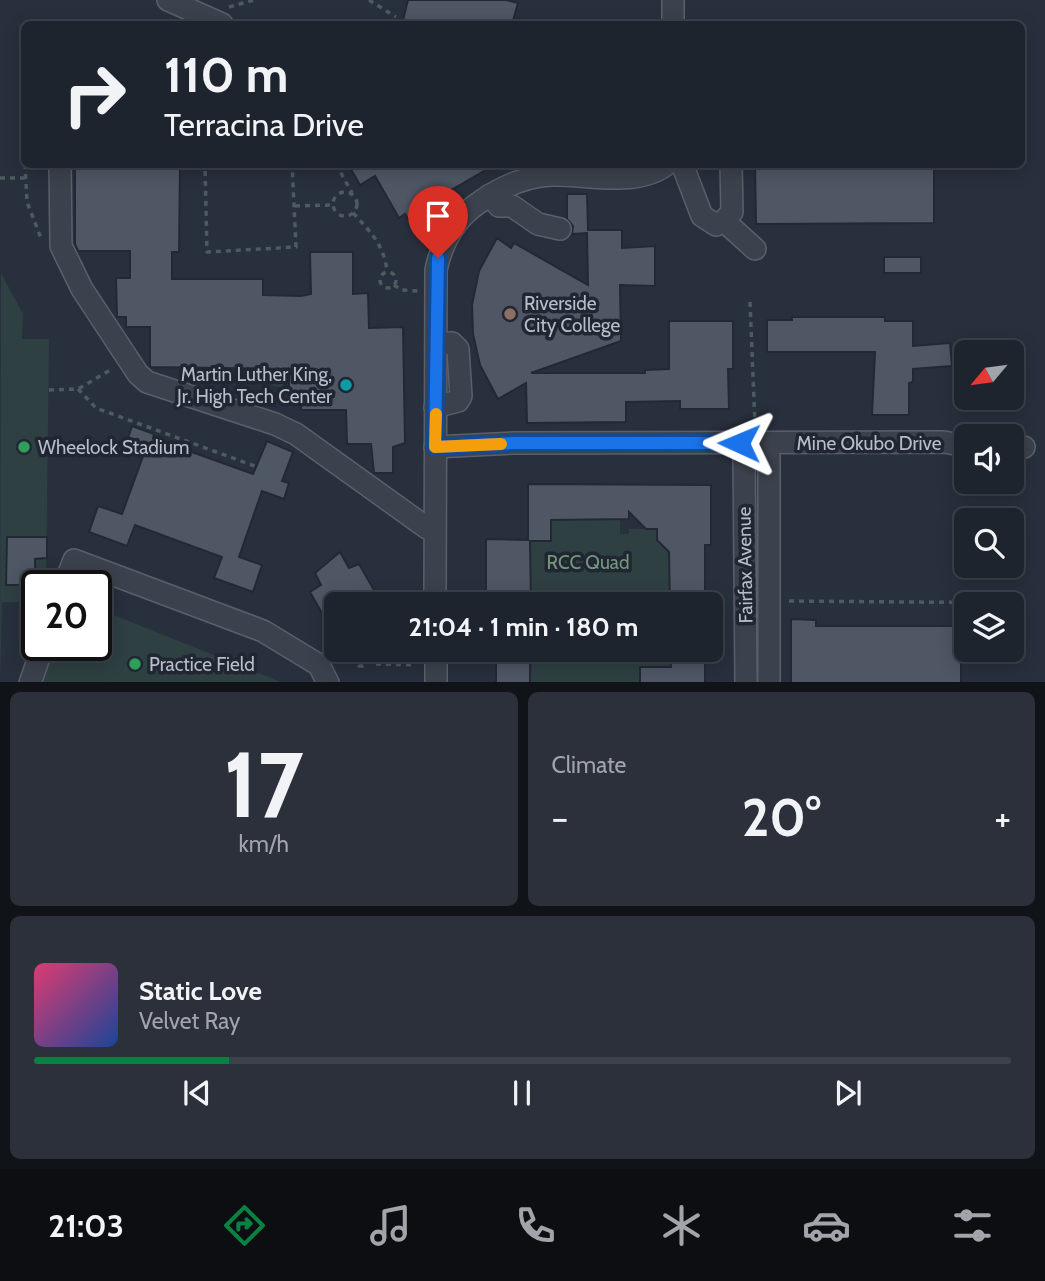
<!DOCTYPE html>
<html lang="en">
<head>
<meta charset="utf-8">
<style>
  :root { --surface:#1e242e; --page:#2b303a; --text:#f1f3f6; --muted:#a1a4aa; --line:#3c414a; --accent:#0b8043 }
  body { margin:0; font-family:Cabin,sans-serif; background:var(--page); color:var(--text); height:100vh; display:flex; flex-direction:column; font-size:26px; white-space:nowrap }
  * { box-sizing:border-box; margin:0 }
  p { font-size:23px; color:var(--muted) }
  .icon { flex:none; width:38px; height:38px; fill:none; stroke:currentColor; stroke-width:2; stroke-linecap:round; stroke-linejoin:round }
  .map { position:relative; height:682px; overflow:hidden }
  .details { display:flex; flex-direction:column; gap:10px; padding:10px; background:#101419; flex:1 }
  .details>* { flex:none }
  .guide { position:absolute; left:21px; top:21px; width:1004px; height:147px; border-radius:10px; box-shadow:0 4px 18px #0003,0 0 0 2px var(--line); background:#1e242e; color:var(--text); overflow:hidden }
  .needle { width:46px; rotate:241deg }
  .fabs { position:absolute; left:954px; top:340px; display:grid; gap:14px }
  .fabs a { display:grid; place-items:center; width:70px; height:70px; border-radius:10px; background:var(--surface); box-shadow:0 4px 18px #0003,0 0 0 2px var(--line); font-size:35px }
  .speed { position:absolute; left:21px; top:570px; display:flex; gap:14px; font-size:35px; font-weight:700; text-align:center }
  .speed>* { display:grid; place-content:center; width:91px; height:91px; border-radius:50%; background:var(--surface); box-shadow:0 4px 18px #0003,0 0 0 2px var(--line); line-height:1 }
  .speed .limit { border:4px solid #111; border-radius:10px; background:#fff; color:#111 }
  .pin { position:absolute; display:grid; place-items:center; width:60px; height:60px; color:#fff; margin:-72px -30px; border-radius:50% 50% 50% 0; rotate:-45deg; box-shadow:0 0 7px #0007 }
  .pin .icon { rotate:45deg }
  .me { position:absolute; width:77px; margin:-38px; rotate:271deg; stroke-linejoin:round; filter:drop-shadow(0 0 5px #0008) }
  .turn { display:flex; align-items:center; gap:24px; height:147px; padding:0 28px; font-size:32px }
  .turn .icon { width:91px; height:91px; stroke-width:2.5 }
  .turn b { display:block; font-size:49px; line-height:60px }
  .big { font-size:52px; font-weight:700; line-height:1.1 }
  .details .card { flex:1; display:flex; flex-direction:column; justify-content:center; gap:10px; min-width:0; padding:0 24px; border-radius:10px; background:var(--page) }
  .details .dial { align-items:center; gap:0 }
  .dial b { font-size:91px; line-height:1 }
  .song { display:flex; align-items:center; gap:21px }
  .cover { width:84px; height:84px; border-radius:10px; background:linear-gradient(135deg,hsl(340 70% 55%),hsl(220 70% 35%)) }
  .played { height:7px; border-radius:4px; background:linear-gradient(90deg,var(--accent) 20%,var(--line) 20%) }
  .keys { display:flex; justify-content:space-around; direction:ltr }
  .heat { display:flex; justify-content:space-between; align-items:center; font-size:38px; direction:ltr }
  .details .tiles { flex:1; display:grid; gap:10px; grid-template-columns:1fr 1fr }
  .card:last-child { grid-column:span 2 }
  .trip { position:absolute; left:324px; top:592px; width:399px; height:70px; border-radius:10px; background:var(--surface); box-shadow:0 4px 18px #0003,0 0 0 2px var(--line); font-weight:700; line-height:70px; text-align:center }
  .menu { display:flex; height:112px; justify-content:space-around; align-items:center; background:#0c0e12; color:var(--muted) }
  .menu .icon { width:49px; height:49px }
  .menu .on { color:var(--accent) }
  .menu b { font-size:32px; color:var(--text) }
  .map>svg:first-child { display:block }
  .green { fill:#2e4042 }
  .building { fill:#4f5765; stroke:#232934; stroke-width:2 }
  .lines { fill:none; stroke-linecap:round; stroke-linejoin:round }
  .minor-casing { stroke:#5a606b; stroke-width:24 }
  .path { stroke:#4c5b5f; stroke-width:3.5; stroke-dasharray:5 5; stroke-linecap:butt }
  .minor { stroke:#3c424d; stroke-width:21 }
  .route-casing { stroke:#114b97; stroke-width:18 }
  .route { stroke:#1a73e8; stroke-width:12 }
  .slow { stroke:#f59e0b; stroke-width:12 }
  .education-dot { fill:#8d6e63; stroke:#212732; stroke-width:2.5 }
  .culture-dot { fill:#0f9aa8; stroke:#212732; stroke-width:2.5 }
  .leisure-dot { fill:#2e9e5b; stroke:#212732; stroke-width:2.5 }
  .labels { text-anchor:middle; dominant-baseline:central; stroke-width:7; stroke-linejoin:round; paint-order:stroke }
  .poi-label { font-size:19px; fill:#b8bdc8; stroke:#212732; text-anchor:start }
  .street-label { font-size:19px; fill:#b8bdc8; stroke:#212732 }
  .park-label { font-size:19px; fill:#73967d; stroke:#212732 }
</style>
</head>
<body>
<div class="map">
<svg width="1045" height="683" viewBox="0 0 1045 683">
  <rect width="100%" height="100%" fill="#28303d"/>
  <g class="green">
    <polygon points="1,273 23,314 22,339 49,339 46,586 37,586 37,602 2,602 0,683"/>
    <polygon points="264,366 284,370 283,388 256,381"/>
    <polygon points="620,519 620,534 629,534 629,529 657,529 657,540 669,548 670,604 531,604 530,541 551,541 551,520"/>
    <polygon points="96,608 281,682 40,683 54,646 96,646"/>
    <polygon points="533,649 670,649 671,667 640,667 640,682 530,682"/>
  </g>
  <g class="building">
    <polygon points="408,0 506,0 518,3 512,24 402,24"/>
    <polygon points="75,164 180,165 179,252 172,252 172,279 263,279 263,295 301,296 311,294 310,252 353,252 353,294 368,293 369,328 403,327 405,443 393,447 393,473 374,473 371,444 347,444 346,410 301,410 301,394 289,394 289,369 150,367 150,327 126,327 126,317 117,317 116,278 130,278 130,251 78,251 75,244"/>
    <polygon points="348,164 496,164 446,193 454,207 415,231 405,214 399,218 375,176 360,185"/>
    <polygon points="755,164 934,164 934,223 756,224"/>
    <polygon points="567,194 587,194 588,230 622,230 622,248 655,246 655,286 620,285 621,341 531,373 645,373 645,370 669,369 669,321 733,321 733,369 728,369 729,409 680,409 680,401 626,402 626,422 527,423 526,383 498,399 480,365 473,334 472,305 479,271 497,238 511,248 514,243 588,285 587,233 572,234 573,226 567,219"/>
    <rect x="884" y="257" width="37" height="16"/>
    <polygon points="792,317 885,317 885,321 913,321 913,346 950,343 952,366 913,369 913,382 909,383 909,415 872,415 875,352 767,352 767,320 792,320"/>
    <polygon points="132,426 154,434 153,438 253,474 267,441 293,452 282,481 289,483 284,499 262,491 239,557 262,565 253,592 214,578 222,557 135,525 127,546 89,532 98,506 122,514 146,448 127,441"/>
    <polygon points="528,484 711,485 711,545 705,545 705,604 670,604 669,552 657,540 657,529 646,529 629,512 629,519 551,520 551,541 530,541 531,604 486,604 486,539 528,540"/>
    <polygon points="7,537 47,537 47,558 35,559 36,614 24,614 22,585 6,585"/>
    <polygon points="340,552 349,568 359,564 382,604 336,604 336,638 310,592 321,585 315,573"/>
    <polygon points="791,619 816,620 816,626 961,626 961,683 791,683"/>
    <rect x="496" y="649" width="34" height="34"/>
    <polygon points="670,649 705,649 705,683 640,683 640,667 671,667"/>
  </g>
  <g class="lines">
    <g class="minor-casing">
      <g id="minor">
        <polyline points="168,0 222,24"/>
        <polyline points="673,24 673,0"/>
        <polyline points="60,164 61,246 82,289 138,374 147,382 275,424 296,434 427,528 435,528"/>
        <polyline points="682,164 702,216 716,225 724,221"/>
        <polyline points="731,164 732,212 724,221 755,249"/>
        <polyline points="490,195 499,206 512,206 538,224 560,229"/>
        <polyline points="435,407 458,401 461,396 458,349 452,343 437,344"/>
        <polyline points="755,444 769,456 769,683"/>
        <polyline points="435,447 513,443 944,442 966,446"/>
        <polyline points="1012,447 1024,447"/>
        <polyline points="64,586 74,560 263,631 319,665 328,683"/>
        <path d="M 435,604 L 436,270 C 442,242 454,220 477,204 C 499,188 525,176 552,175 C 588,174 637,188 667,164"/>
        <polyline points="436,649 436,683"/>
        <polyline points="30,683 43,646"/>
        <polyline points="746,683 744,455 755,444"/>
      </g>
    </g>
    <g class="path">
      <polyline points="369,0 396,17"/>
      <polyline points="229,7 254,0"/>
      <polyline points="378,24 394,24"/>
      <polyline points="23,55 24,151"/>
      <polyline points="25,164 27,202 41,238"/>
      <polyline points="230,164 205,166 207,252 296,247 292,164"/>
      <polyline points="336,164 352,193"/>
      <polyline points="0,178 25,178"/>
      <circle cx="345" cy="204" r="12"/>
      <polyline points="295,206 333,205"/>
      <path d="M 353,213 C 370,231 384,245 387,271"/>
      <circle cx="388" cy="280" r="8"/>
      <polyline points="394,285 401,290 418,291"/>
      <polyline points="750,302 755,425"/>
      <polyline points="78,389 96,408 282,476"/>
      <polyline points="49,390 78,389 112,369"/>
      <polyline points="789,601 1025,603"/>
      <polyline points="338,659 351,652 359,666 363,666 369,658 379,658 379,664"/>
      <polyline points="376,664 416,665"/>
    </g>
    <use href="#minor" class="minor"/>
  </g>
  <g class="lines">
    <g class="route-casing">
      <polyline id="route" points="438,258 435,447 513,443 739,443"/>
    </g>
    <use href="#route" class="route"/>
    <polyline class="slow" points="436,414 435,447 501,444"/>
  </g>
  <circle class="education-dot" cx="510" cy="314" r="7"/>
  <circle class="culture-dot" cx="346" cy="385" r="7"/>
  <g class="leisure-dot">
    <circle cx="24" cy="447" r="7"/>
    <circle cx="135" cy="664" r="7"/>
  </g>
  <g class="labels">
    <g class="poi-label">
      <text x="524" y="303">Riverside<tspan x="524" dy="22">City College</tspan></text>
      <text x="332" y="374" text-anchor="end">Martin Luther King,<tspan x="332" dy="22">Jr. High Tech Center</tspan></text>
      <text x="38" y="447">Wheelock Stadium</text>
      <text x="149" y="664">Practice Field</text>
    </g>
    <g class="street-label">
      <text x="869" y="443">Mine Okubo Drive</text>
      <text transform="translate(745 565) rotate(-91)">Fairfax Avenue</text>
    </g>
    <g class="park-label">
      <text x="588" y="562">RCC Quad</text>
    </g>
  </g>
</svg>
<div class="fabs">
<a><svg class="needle" viewBox="-14 -14 28 28"><path d="M0-13l5 13h-10z" fill="#e53935"/><path d="M0 13l5-13h-10z" fill="#a1a4aa"/></svg></a>
<a><svg class="icon" aria-label="sound" viewBox="0 0 24 24"><path d="M4 9h4l5-4v14l-5-4H4zM17 9q2 3 0 6"/></svg></a>
<a><svg class="icon" aria-label="search" viewBox="0 0 24 24"><circle cx="10" cy="10" r="6"/><path d="M15 15l6 6"/></svg></a>
<a><svg class="icon" aria-label="layers" viewBox="0 0 24 24"><path d="M12 4l9 5-9 5-9-5zM3 14l9 5 9-5"/></svg></a>
</div>
<div class="speed"><div class="limit">20</div></div>
<div class="pin" style="left:438px;top:258px;background:#d93025"><svg class="icon" aria-label="arrive" viewBox="0 0 24 24"><path d="M6 21V4h12l-3 4 3 4H6"/></svg></div>
<svg class="me" style="left:739px;top:443px" viewBox="-20 -20 40 40"><path d="M0-17L14 15 0 8-14 15z" fill="#1a73e8" stroke="#fff" stroke-width="4"/></svg>
<div class="trip">21:04 · 1 min · 180 m</div>
<div class="guide">
<div class="turn"><svg class="icon" aria-label="right" viewBox="0 0 24 24"><path d="M7 20v-9h11M14 6l5 5-5 5"/></svg><div><b>110 m</b>Terracina Drive</div></div>
</div>
</div>
<section class="details">
<div class="tiles">
<div class="card dial"><b>17</b><p>km/h</p></div>
<div class="card"><p>Climate</p>
<div class="heat"><a>−</a><b class="big">20°</b><a>+</a></div>
</div>
<div class="card">
<div class="song"><i class="cover"></i><div><b>Static Love</b><p>Velvet Ray</p></div></div>
<div class="played"></div>
<div class="keys"><svg class="icon" aria-label="previous" viewBox="0 0 24 24"><path d="M18 5L8 12l10 7zM5 5v14"/></svg><svg class="icon" aria-label="pause" viewBox="0 0 24 24"><path d="M8 5v14M16 5v14"/></svg><svg class="icon" aria-label="next" viewBox="0 0 24 24"><path d="M6 5l10 7-10 7zM19 5v14"/></svg></div>
</div>
</div>
</section>
<nav class="menu">
<b>21:03</b>
<svg class="icon on" aria-label="directions" viewBox="0 0 24 24"><path d="M12 3l9 9-9 9-9-9zM9 14v-3h6M13 9l2 2-2 2"/></svg>
<svg class="icon" aria-label="music" viewBox="0 0 24 24"><path d="M9 18V5l10-2v13"/><circle cx="6" cy="18" r="3"/><circle cx="16" cy="16" r="3"/></svg>
<svg class="icon" aria-label="phone" viewBox="0 0 24 24"><path d="M5 4h4l2 5-3 2q2 4 5 5l2-3 5 2v4C11 20 4 13 5 4z"/></svg>
<svg class="icon" aria-label="climate" viewBox="0 0 24 24"><path d="M12 3v18M4 7l16 10M4 17L20 7"/></svg>
<svg class="icon" aria-label="car" viewBox="0 0 24 24"><path d="M5 17H2v-5l4-1 3-4h7l3 4 3 1v5h-3M9 17h6M6 11h13"/><circle cx="7" cy="17" r="2"/><circle cx="17" cy="17" r="2"/></svg>
<svg class="icon" aria-label="filters" viewBox="0 0 24 24"><path d="M4 7h16M4 17h16"/><circle cx="9" cy="7" r="2"/><circle cx="15" cy="17" r="2"/></svg>
</nav>
</body>
</html>
